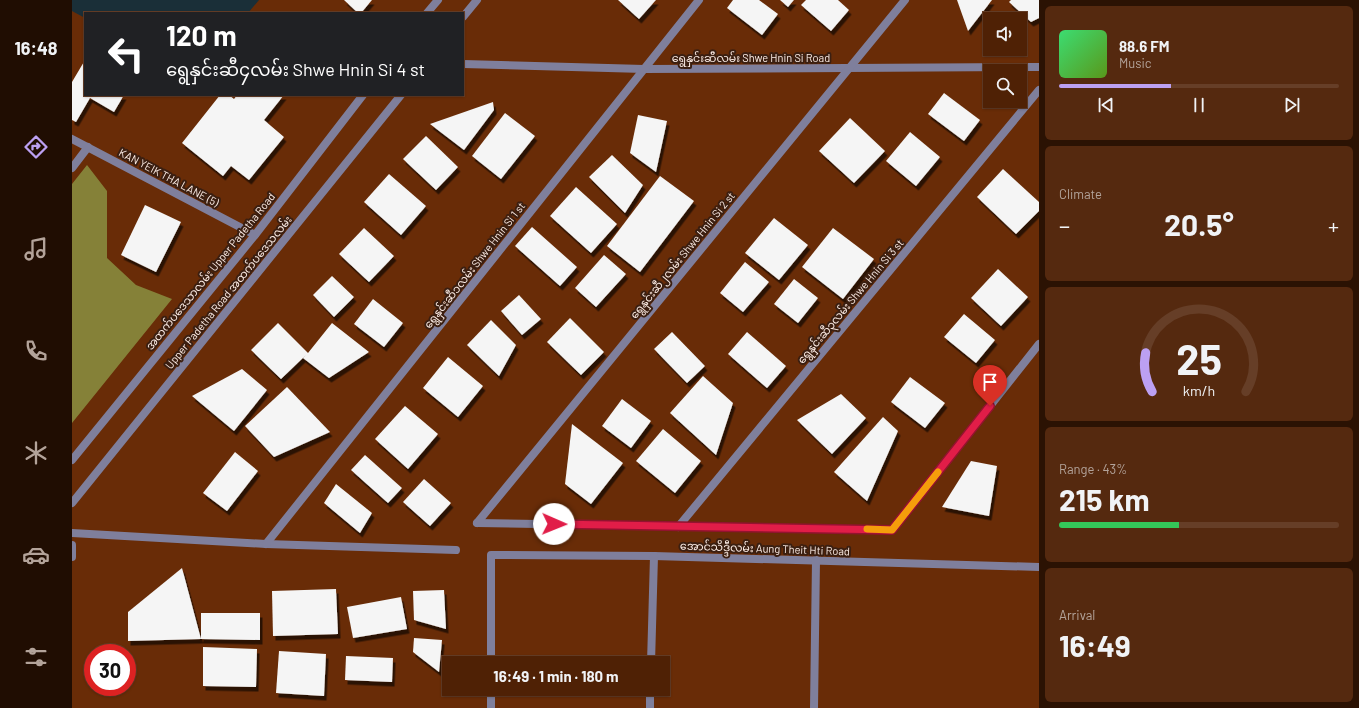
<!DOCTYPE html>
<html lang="en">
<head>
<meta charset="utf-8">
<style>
  :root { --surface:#4f2105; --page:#55290f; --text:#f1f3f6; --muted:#b3a39a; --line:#663e27; --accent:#bca0f2 }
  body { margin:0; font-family:Barlow,"Noto Sans Myanmar",sans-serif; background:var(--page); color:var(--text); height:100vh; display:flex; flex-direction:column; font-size:15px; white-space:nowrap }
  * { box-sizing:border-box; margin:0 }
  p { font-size:13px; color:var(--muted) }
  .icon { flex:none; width:22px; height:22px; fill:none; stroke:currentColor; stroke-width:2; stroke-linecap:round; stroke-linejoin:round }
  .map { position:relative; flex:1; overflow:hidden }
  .details { display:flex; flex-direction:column; gap:6px; padding:6px; background:#2b1203; width:320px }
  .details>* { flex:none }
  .top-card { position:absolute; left:12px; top:12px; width:380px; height:84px; border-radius:0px; box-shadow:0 1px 3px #0004,0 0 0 1px var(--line); background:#202124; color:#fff; overflow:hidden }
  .controls { position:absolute; left:911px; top:12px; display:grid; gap:8px }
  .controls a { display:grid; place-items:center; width:44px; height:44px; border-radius:0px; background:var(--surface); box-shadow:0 1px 3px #0004,0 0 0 1px var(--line); font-size:20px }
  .speed { position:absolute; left:12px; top:644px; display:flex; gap:8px; font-size:20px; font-weight:700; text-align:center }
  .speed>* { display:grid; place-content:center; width:52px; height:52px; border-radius:50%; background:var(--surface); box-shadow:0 1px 3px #0004,0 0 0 1px var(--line); line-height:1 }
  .speed .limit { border:6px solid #d22; background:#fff; color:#111 }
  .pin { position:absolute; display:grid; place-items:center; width:34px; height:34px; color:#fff; margin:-41px -17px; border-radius:50% 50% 50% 0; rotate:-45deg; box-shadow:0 0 4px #0007 }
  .pin .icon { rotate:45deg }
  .me { position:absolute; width:44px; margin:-22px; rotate:91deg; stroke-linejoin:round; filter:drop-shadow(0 0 3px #0008) }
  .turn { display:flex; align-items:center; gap:14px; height:84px; padding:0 16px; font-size:18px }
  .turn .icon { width:52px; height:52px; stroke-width:2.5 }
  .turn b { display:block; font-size:28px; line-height:34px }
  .big { font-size:30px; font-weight:700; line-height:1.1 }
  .details .card { flex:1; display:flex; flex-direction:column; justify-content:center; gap:6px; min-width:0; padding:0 14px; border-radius:6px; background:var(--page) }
  .details .dial { align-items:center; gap:0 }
  .dial svg { height:104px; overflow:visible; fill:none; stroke:var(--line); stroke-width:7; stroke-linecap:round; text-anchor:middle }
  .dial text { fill:var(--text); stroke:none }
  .song { display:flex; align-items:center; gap:12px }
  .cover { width:48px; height:48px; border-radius:6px; background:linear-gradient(135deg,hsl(140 70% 55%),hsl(90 70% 35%)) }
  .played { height:4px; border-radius:2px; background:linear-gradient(90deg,var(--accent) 40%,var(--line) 40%) }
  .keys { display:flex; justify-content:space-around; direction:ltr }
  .heat { display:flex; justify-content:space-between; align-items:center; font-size:22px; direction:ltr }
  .charge { height:6px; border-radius:3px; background:linear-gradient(90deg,#34c759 43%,var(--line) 0) }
  .trip { position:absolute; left:370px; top:656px; width:228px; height:40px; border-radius:0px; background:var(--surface); box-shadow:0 1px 3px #0004,0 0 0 1px var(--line); font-weight:700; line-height:40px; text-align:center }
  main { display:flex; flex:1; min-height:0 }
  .dock { display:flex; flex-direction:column; width:72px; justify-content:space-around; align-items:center; background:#200d02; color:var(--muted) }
  .dock .icon { width:28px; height:28px }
  .dock .on { color:var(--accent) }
  .dock b { font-size:18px; color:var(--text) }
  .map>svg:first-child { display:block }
  .forest { fill:#858138 }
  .water { fill:#1a2f38 }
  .building { fill:#f5f5f5; filter:url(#shadow) }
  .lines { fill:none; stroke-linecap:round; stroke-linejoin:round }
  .minor { stroke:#7f7f9c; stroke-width:8 }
  .route-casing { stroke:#92132f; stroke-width:10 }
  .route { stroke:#e11d48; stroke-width:7 }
  .slow { stroke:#f59e0b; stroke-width:7 }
  .labels { text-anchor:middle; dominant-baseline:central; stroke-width:4; stroke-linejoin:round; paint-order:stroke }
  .street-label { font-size:11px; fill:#fdede6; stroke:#3b1f11 }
</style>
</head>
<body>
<main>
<nav class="dock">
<b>16:48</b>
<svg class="icon on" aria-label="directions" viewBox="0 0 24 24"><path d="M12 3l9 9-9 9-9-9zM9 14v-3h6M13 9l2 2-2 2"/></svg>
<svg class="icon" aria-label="music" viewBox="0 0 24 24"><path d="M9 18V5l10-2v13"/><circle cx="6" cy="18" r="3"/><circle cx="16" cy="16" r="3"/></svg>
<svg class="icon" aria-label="phone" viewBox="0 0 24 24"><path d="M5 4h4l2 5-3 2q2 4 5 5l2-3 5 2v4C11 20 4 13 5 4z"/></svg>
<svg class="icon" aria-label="climate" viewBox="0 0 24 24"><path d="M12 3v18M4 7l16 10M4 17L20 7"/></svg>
<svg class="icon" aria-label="car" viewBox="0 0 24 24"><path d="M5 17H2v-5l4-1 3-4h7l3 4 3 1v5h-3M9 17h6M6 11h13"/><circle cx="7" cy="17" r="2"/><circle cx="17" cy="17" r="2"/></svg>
<svg class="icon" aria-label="filters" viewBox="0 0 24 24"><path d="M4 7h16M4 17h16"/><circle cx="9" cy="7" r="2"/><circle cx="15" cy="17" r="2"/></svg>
</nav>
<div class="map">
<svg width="967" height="708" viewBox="0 0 967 708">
  <defs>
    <filter id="shadow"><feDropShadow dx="2.5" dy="4.5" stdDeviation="0" flood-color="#0009"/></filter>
  </defs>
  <rect width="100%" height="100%" fill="#692c07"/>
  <polygon class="forest" points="15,165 35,191 35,258 64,285 100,299 0,423 0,184"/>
  <polygon class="water" points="0,0 187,0 176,13 13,13 13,18 0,11"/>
  <g class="building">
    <polygon points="272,0 300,0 289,13 286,13"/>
    <polygon points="546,0 584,0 567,19"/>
    <polygon points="661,0 687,0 706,14 690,35 655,8"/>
    <polygon points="708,0 722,0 716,7"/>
    <polygon points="734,0 766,0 777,10 759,31 729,5"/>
    <polygon points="885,0 920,0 896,31"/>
    <polygon points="939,0 967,0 967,18 959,22 937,2"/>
    <polygon points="13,60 13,95 52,95 42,112 18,98 4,122 0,120 0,82"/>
    <polygon points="872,93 908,120 892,141 856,114"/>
    <polygon points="148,95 157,95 162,99 165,95 212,95 192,120 212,137 177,180 159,166 151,176 110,143"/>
    <polygon points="421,102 422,110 392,150 358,124"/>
    <polygon points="433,113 463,136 429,179 400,156"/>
    <polygon points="566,115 595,121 584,172 558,153"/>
    <polygon points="778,118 813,151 782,183 747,151"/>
    <polygon points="838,132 868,157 844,186 814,161"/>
    <polygon points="354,136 386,167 364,190 331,159"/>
    <polygon points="540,155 571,185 553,213 517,177"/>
    <polygon points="931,169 967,202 967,211 944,234 905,197"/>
    <polygon points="317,174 354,206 329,235 292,202"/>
    <polygon points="588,176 622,201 568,272 535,246"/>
    <polygon points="504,187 545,224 519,253 478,216"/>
    <polygon points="73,205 109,222 84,272 49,255"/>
    <polygon points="702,218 736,245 707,280 673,253"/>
    <polygon points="460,227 505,267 488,286 443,246"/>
    <polygon points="292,228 322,256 297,282 267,254"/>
    <polygon points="761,228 802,259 771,299 730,267"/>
    <polygon points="532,255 554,274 524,307 503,288"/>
    <polygon points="673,262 697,282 671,312 648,293"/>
    <polygon points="926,269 956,297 929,326 899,298"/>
    <polygon points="260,276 282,297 262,317 241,295"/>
    <polygon points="722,279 746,298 726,323 702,304"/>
    <polygon points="447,295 469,319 450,335 429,311"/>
    <polygon points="301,299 331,323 312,347 282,324"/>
    <polygon points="892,314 923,340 904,363 872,337"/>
    <polygon points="498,318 532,352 509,375 475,342"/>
    <polygon points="419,320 444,345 427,376 395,345"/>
    <polygon points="206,323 236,353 260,323 297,352 257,378 231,358 234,355 209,379 179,350"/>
    <polygon points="600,332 633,366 615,383 582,349"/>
    <polygon points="675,332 714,366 695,388 656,354"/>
    <polygon points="376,357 411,386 386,417 351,388"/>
    <polygon points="170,369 195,390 162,431 120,396"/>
    <polygon points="631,376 661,403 644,455 598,413"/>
    <polygon points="838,377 873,403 853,428 819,402"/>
    <polygon points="215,387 258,432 202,457 173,426"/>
    <polygon points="769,394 794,418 760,454 725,420"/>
    <polygon points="550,399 579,421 559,448 530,426"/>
    <polygon points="333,406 366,434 336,469 303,439"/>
    <polygon points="811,417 826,431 795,501 762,472"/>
    <polygon points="500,424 551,463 519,504 493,484"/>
    <polygon points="591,429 629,461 603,493 564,461"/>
    <polygon points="163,452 186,471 155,511 131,493"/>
    <polygon points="293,455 330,488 316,503 279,470"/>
    <polygon points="899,461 925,466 917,516 870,507"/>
    <polygon points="352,479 379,503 358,526 331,502"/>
    <polygon points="264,484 300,513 288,533 252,503"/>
    <polygon points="110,568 129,639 56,641 56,612"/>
    <polygon points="264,589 266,634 201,636 200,591"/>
    <polygon points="372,590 374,629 342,620 341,591"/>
    <polygon points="329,597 335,629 281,638 275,607"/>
    <polygon points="129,613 188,613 188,640 129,639"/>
    <polygon points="342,638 370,640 367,672 341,652"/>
    <polygon points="131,647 185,649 184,687 131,686"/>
    <polygon points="207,651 254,654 252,696 204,693"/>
    <polygon points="274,656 321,658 320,682 273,680"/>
  </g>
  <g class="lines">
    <g class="minor">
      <polyline points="355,13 366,0"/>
      <polyline points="391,17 405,0"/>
      <polyline points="391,64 572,69 967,67"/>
      <polyline points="0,139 183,235"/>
      <polyline points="0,168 16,147"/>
      <polyline points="0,460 183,235 291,95"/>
      <polyline points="0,503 329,95"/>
      <polyline points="405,523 833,0"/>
      <polyline points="405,523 820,530 967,344"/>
      <polyline points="606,527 967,90"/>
      <polyline points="0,533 194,544 384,550"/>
      <polyline points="194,544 627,0"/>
      <polyline points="0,545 0,557"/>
      <polyline points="419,663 419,555 582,556 967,567"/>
      <polyline points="579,663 582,556"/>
      <polyline points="419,689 419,708"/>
      <polyline points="578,708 578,689"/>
      <polyline points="742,708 744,560"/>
    </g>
  </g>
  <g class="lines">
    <g class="route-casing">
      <polyline id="route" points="482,524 820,530 918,406"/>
    </g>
    <use href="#route" class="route"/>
    <polyline class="slow" points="795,529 820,530 866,472"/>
  </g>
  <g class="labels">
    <g class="street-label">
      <text x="679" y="57">ရွေနှင်းဆီလမ်း Shwe Hnin Si Road</text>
      <text transform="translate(97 177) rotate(28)">KAN YEIK THA LANE (5)</text>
      <text transform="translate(610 255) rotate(-51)">ရွေနှင်းဆီ၂လမ်း Shwe Hnin Si 2 st</text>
      <text transform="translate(402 265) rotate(-52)">ရွေနှင်းဆီ၁လမ်း Shwe Hnin Si 1 st</text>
      <text transform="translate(138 271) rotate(-51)">အထက်ပဒေသာလမ်း Upper Padetha Road</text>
      <text transform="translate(156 292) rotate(-51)">Upper Padetha Road အထက်ပဒေသလမ်း</text>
      <text transform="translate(778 301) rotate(-50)">ရွေနှင်းဆီ၃လမ်း Shwe Hnin Si 3 st</text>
      <text transform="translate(693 548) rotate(2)">အောင်သိဒ္ဒီလမ်း Aung Theit Hti Road</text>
    </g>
  </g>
</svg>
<div class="controls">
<a><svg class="icon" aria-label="sound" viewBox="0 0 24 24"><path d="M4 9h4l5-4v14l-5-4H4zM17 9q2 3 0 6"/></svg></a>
<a><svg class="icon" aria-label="search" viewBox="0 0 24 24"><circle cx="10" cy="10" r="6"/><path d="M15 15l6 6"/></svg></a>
</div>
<div class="speed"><div class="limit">30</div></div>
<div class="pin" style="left:918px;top:406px;background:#d93025"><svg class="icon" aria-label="arrive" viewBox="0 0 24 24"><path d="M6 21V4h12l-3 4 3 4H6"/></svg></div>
<svg class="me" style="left:482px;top:524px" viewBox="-20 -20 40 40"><circle r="19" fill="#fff"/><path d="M0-13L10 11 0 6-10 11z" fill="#e11d48"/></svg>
<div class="trip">16:49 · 1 min · 180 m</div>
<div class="top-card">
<div class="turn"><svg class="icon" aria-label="left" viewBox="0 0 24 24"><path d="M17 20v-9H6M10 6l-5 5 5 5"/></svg><div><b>120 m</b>ရွေနှင်းဆီ၄လမ်း Shwe Hnin Si 4 st</div></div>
</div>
</div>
<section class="details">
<div class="card">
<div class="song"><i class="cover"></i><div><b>88.6 FM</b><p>Music</p></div></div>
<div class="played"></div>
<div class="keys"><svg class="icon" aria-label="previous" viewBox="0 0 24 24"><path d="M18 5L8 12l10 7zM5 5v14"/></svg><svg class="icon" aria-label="pause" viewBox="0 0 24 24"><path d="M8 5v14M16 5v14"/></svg><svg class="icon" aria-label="next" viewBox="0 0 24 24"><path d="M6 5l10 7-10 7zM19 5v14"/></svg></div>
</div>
<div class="card"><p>Climate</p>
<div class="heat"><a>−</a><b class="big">20.5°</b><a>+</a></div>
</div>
<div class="card dial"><svg viewBox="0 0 100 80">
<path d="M14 69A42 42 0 1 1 86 69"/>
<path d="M14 69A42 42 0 0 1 9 39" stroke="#bca0f2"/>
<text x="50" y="56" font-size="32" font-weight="700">25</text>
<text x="50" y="72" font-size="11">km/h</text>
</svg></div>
<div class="card"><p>Range · 43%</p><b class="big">215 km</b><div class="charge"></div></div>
<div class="card"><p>Arrival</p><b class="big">16:49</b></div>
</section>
</main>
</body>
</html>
